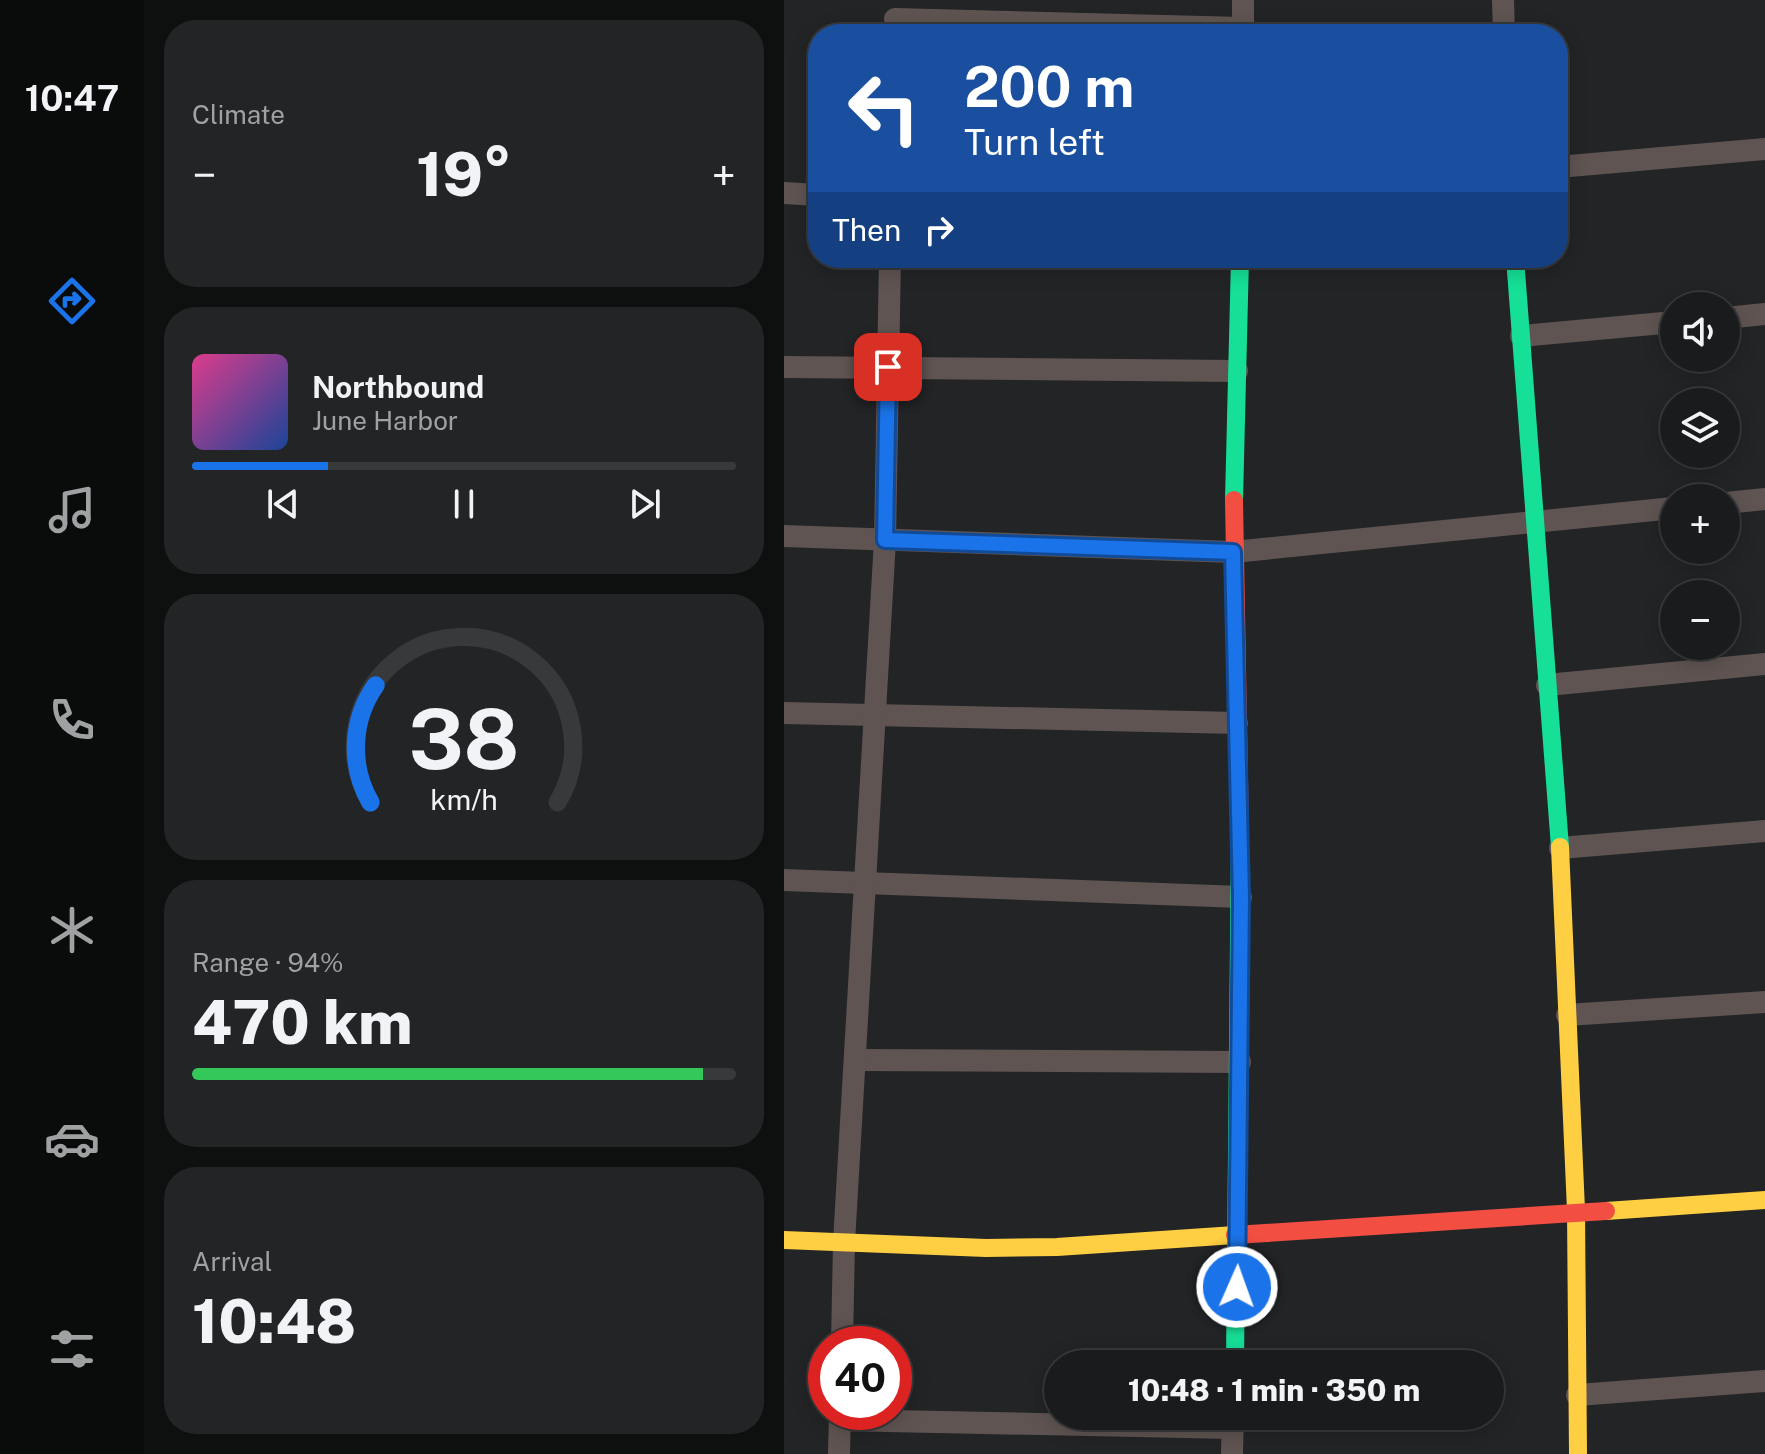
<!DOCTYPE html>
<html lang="en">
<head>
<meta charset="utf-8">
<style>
  :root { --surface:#1a1b1c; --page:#232425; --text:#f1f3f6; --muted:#9fa1a3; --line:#38393b; --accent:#1a73e8 }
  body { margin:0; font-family:"Public Sans",sans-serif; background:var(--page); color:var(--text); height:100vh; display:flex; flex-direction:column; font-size:30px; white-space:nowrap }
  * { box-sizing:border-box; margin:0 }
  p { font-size:26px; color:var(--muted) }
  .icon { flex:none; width:44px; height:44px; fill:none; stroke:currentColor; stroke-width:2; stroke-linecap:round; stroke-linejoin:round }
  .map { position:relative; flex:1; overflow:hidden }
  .panel { display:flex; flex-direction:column; gap:20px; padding:20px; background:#0e0f0f; width:640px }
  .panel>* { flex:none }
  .top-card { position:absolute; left:24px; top:24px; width:760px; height:244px; border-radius:32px; box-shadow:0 4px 20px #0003,0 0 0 2px var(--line); background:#1a4fa0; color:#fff; overflow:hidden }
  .fabs { position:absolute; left:876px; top:292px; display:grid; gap:16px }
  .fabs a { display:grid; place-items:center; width:80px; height:80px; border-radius:50%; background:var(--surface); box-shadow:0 4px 20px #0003,0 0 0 2px var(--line); font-size:40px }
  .speed { position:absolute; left:24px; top:1326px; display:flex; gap:16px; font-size:40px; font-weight:700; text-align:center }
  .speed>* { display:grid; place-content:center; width:104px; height:104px; border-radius:50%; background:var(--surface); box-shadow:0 4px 20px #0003,0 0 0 2px var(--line); line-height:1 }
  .speed .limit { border:12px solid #d22; background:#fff; color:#111 }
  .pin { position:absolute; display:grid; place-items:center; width:68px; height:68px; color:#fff; margin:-34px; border-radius:16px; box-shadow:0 4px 12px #0006 }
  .me { position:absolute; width:88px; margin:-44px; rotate:2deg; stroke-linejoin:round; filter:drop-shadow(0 0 6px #0008) }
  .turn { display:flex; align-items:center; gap:28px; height:168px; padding:0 24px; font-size:36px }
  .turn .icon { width:104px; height:104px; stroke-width:2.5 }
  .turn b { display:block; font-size:56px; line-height:68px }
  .then { display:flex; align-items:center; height:76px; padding:0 24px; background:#0003; gap:16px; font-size:30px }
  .big { font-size:60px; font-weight:800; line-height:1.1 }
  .panel .tile { flex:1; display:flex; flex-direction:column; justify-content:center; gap:12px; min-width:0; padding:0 28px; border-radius:32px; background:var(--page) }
  .panel .dial { align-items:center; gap:0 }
  .dial svg { height:208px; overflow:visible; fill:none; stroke:var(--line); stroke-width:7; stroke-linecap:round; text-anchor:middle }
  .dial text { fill:var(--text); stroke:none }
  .song { display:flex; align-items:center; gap:24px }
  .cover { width:96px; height:96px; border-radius:12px; background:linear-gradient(135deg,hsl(330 70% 55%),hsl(220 70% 35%)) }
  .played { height:8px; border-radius:4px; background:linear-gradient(90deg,var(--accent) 25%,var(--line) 25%) }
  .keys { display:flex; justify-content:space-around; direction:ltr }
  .heat { display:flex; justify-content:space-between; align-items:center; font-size:44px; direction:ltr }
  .charge { height:12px; border-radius:6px; background:linear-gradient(90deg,#34c759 94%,var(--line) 0) }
  .trip { position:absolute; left:260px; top:1350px; width:460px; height:80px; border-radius:40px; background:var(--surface); box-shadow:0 4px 20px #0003,0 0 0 2px var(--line); font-weight:800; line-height:80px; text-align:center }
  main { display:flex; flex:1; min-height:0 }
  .menu { display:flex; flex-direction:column; width:144px; justify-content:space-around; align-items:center; background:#0a0b0b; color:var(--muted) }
  .menu .icon { width:56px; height:56px }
  .menu .active { color:var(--accent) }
  .menu b { font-size:36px; color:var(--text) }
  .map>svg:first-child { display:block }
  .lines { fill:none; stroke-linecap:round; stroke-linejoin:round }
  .street { stroke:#5f5452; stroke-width:22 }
  .fast { stroke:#16e098; stroke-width:18 }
  .slow { stroke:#ffcf43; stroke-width:18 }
  .jam { stroke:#f24e42; stroke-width:18 }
  .route-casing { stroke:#114b97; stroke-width:20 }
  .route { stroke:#1a73e8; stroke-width:14 }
</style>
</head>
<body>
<main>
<nav class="menu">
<b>10:47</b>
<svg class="icon active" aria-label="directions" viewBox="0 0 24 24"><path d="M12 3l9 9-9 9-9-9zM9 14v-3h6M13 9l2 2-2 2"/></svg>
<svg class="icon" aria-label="music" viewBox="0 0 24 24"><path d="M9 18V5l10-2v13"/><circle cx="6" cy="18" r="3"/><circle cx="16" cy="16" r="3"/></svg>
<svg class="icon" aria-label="phone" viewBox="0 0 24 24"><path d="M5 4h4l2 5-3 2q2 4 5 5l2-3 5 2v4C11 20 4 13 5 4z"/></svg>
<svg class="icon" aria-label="climate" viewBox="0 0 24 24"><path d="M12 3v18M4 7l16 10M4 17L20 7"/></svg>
<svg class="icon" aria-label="car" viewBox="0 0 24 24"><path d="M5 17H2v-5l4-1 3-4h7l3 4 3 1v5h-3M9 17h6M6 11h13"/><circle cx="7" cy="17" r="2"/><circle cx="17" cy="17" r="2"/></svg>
<svg class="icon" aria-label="filters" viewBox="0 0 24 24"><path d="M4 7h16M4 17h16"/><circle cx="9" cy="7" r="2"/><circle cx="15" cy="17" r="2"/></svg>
</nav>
<section class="panel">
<div class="tile"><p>Climate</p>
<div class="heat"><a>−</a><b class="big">19°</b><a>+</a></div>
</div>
<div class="tile">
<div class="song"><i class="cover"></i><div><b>Northbound</b><p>June Harbor</p></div></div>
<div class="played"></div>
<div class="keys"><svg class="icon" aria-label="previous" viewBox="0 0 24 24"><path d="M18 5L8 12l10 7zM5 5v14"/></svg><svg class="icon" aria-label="pause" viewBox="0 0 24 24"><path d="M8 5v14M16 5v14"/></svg><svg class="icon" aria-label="next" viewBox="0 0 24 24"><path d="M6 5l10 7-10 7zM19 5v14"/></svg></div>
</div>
<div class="tile dial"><svg viewBox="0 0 100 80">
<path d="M14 69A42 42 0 1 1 86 69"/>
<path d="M14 69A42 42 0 0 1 16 24" stroke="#1a73e8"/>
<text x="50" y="56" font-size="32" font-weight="700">38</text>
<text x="50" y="72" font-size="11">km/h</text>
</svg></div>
<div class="tile"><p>Range · 94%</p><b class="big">470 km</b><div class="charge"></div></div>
<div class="tile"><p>Arrival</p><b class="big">10:48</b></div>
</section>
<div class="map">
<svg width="981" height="1454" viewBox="0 0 981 1454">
  <rect width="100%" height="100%" fill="#222426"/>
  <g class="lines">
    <g class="street">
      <polyline points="719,0 720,34"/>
      <polyline points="111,19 459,28"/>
      <polyline points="459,34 459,0"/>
      <polyline points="774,167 981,149"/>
      <polyline points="0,193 34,195"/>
      <polyline points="942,318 981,314"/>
      <polyline points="737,336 890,322"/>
      <polyline points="0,367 453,371"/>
      <polyline points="942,503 981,499"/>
      <polyline points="0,536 449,552 890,508"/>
      <polyline points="763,685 981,664"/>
      <polyline points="0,713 453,723"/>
      <polyline points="776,848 981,831"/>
      <polyline points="0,880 457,897"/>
      <polyline points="783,1015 981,1002"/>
      <polyline points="71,1060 456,1062"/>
      <polyline points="58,1344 60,1242 101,540 106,258"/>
      <polyline points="793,1395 981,1381"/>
      <polyline points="56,1420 449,1428"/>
      <polyline points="55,1454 56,1412"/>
      <polyline points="448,1454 449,1416"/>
    </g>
    <g class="fast">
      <polyline points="731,258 776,847"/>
      <polyline points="450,500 456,258"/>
      <polyline points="451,1364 456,834"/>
    </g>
    <g class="slow">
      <polyline points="776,847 792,1210 794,1454"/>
      <polyline points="822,1211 981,1200"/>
      <polyline points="0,1240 202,1248 273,1247 451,1235"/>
    </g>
    <g class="jam">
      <polyline points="450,500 456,834"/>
      <polyline points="451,1235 822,1211"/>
    </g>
  </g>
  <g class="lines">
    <g class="route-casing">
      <polyline id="route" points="104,367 101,540 449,552 457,897 453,1287"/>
    </g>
    <use href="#route" class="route"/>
  </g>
</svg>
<div class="fabs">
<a><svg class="icon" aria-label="sound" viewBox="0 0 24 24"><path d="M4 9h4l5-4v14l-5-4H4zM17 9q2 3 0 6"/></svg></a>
<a><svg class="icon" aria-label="layers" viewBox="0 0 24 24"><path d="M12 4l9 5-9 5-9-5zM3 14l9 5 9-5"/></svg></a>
<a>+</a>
<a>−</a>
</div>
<div class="speed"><div class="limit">40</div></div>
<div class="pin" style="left:104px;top:367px;background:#d93025"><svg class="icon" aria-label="arrive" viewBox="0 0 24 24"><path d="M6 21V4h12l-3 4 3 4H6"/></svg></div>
<svg class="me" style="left:453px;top:1287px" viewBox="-20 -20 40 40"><circle r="17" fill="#1a73e8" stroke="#fff" stroke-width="3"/><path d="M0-11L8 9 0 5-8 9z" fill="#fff"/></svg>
<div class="trip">10:48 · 1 min · 350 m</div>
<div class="top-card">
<div class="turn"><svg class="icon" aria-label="left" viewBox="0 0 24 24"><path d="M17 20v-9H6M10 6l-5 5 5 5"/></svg><div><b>200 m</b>Turn left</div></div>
<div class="then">Then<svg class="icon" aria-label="right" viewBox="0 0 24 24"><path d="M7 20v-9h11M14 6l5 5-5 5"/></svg></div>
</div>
</div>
</main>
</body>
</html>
